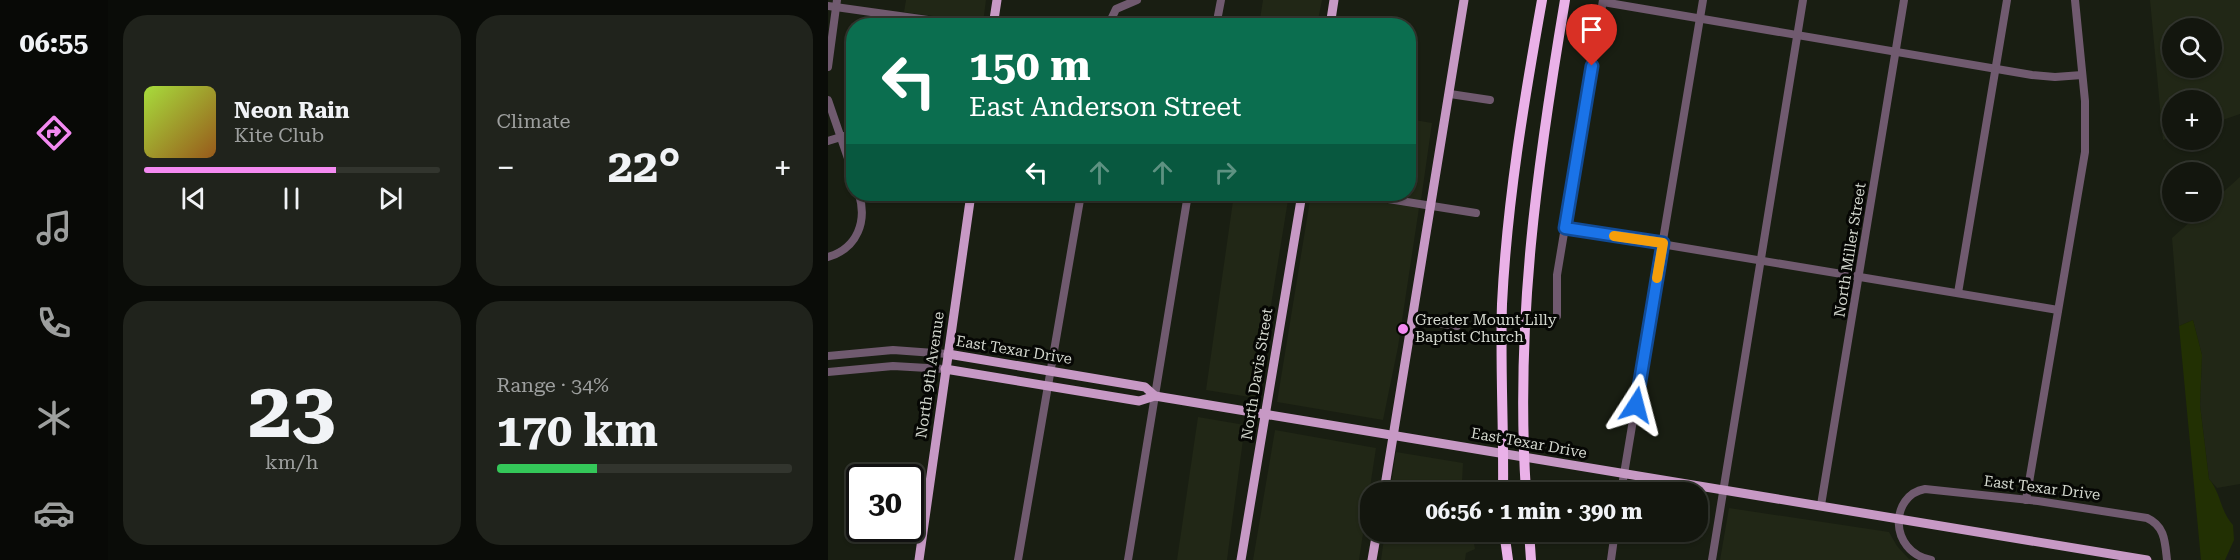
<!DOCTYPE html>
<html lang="en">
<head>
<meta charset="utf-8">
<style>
  :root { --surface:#13160e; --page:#20231c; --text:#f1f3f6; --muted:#9d9f9e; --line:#32352e; --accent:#f38af1 }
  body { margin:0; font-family:"Roboto Serif",serif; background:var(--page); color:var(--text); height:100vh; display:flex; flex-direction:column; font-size:22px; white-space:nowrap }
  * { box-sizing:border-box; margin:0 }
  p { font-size:20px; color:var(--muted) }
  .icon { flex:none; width:33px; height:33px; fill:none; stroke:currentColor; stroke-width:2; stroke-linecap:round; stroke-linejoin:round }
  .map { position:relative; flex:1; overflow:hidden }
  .details { display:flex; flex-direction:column; gap:15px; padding:15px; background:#0a0c08; width:720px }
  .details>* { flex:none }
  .hud { position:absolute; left:18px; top:18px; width:570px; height:183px; border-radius:24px; box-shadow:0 2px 4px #0004,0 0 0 2px var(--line); background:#0b6e4f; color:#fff; overflow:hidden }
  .tools { position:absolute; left:1334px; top:18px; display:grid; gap:12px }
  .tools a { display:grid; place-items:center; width:60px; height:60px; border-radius:50%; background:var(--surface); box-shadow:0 2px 4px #0004,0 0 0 2px var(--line); font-size:30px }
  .speed { position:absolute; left:18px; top:464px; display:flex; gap:12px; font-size:30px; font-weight:700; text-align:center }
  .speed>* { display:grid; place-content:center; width:78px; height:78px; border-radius:50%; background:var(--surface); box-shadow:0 2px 4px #0004,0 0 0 2px var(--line); line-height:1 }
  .speed .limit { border:3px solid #111; border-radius:9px; background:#fff; color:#111 }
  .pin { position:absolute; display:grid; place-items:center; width:51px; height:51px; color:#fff; margin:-62px -26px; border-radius:50% 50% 50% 0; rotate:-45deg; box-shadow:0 0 6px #0007 }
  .pin .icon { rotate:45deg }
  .me { position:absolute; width:66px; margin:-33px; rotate:9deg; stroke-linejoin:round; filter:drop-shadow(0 0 4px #0008) }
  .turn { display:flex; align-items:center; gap:21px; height:126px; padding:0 24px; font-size:27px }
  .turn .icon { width:78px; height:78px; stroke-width:2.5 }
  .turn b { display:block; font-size:42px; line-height:51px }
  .lanes { display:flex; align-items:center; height:57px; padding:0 24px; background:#0003; justify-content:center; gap:30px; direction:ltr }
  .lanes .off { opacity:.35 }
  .big { font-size:45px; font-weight:700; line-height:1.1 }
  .details .widget { flex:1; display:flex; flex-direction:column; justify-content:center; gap:9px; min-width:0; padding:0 21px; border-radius:24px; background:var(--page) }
  .details .dial { align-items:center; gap:0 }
  .dial b { font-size:78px; line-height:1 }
  .song { display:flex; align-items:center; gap:18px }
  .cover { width:72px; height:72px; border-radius:9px; background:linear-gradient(135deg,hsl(80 70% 55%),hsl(30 70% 35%)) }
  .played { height:6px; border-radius:3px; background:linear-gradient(90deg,var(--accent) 65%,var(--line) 65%) }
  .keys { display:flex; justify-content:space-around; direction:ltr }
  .heat { display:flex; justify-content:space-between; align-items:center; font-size:33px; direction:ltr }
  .charge { height:9px; border-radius:4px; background:linear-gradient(90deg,#34c759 34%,var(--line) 0) }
  .details .tiles { flex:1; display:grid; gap:15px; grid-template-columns:repeat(2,1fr) }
  .trip { position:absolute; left:532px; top:482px; width:348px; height:60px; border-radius:24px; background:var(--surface); box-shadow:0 2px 4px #0004,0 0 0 2px var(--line); font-weight:700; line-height:60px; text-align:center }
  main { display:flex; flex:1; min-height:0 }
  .tab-bar { display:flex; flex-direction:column; width:108px; justify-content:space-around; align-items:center; background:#080906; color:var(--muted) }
  .tab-bar .icon { width:42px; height:42px }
  .tab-bar .active { color:var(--accent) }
  .tab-bar b { font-size:27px; color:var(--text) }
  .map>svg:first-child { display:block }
  .built { fill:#212716; fill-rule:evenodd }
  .green { fill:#223003 }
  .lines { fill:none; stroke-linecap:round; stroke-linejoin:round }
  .minor { stroke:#705a6f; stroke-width:8 }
  .major { stroke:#c799c5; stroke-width:9 }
  .highway { stroke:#eab1e8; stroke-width:10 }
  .route-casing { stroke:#114b97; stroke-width:15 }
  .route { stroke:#1a73e8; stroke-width:10 }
  .slow { stroke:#f59e0b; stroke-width:10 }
  .poi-dot { fill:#f38af1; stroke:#060704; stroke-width:2 }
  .labels { text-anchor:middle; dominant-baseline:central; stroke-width:6; stroke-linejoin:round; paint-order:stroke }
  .street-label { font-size:15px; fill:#d3d7ce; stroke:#060704 }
  .poi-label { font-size:15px; fill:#d3d7ce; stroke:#060704; text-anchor:start }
</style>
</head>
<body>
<main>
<nav class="tab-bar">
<b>06:55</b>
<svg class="icon active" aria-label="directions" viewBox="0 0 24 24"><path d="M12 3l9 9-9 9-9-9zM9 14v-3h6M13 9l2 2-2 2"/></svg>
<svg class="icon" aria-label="music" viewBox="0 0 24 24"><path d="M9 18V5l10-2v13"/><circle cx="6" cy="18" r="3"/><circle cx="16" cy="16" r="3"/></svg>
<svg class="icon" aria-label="phone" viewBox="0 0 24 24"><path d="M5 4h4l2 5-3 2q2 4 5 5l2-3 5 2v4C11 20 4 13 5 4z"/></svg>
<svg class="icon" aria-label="climate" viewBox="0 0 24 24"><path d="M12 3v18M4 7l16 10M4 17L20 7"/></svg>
<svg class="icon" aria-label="car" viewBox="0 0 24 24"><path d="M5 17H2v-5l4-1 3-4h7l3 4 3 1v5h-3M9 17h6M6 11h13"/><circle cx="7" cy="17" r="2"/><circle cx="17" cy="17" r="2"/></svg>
</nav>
<section class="details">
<div class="tiles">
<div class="widget">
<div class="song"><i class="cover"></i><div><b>Neon Rain</b><p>Kite Club</p></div></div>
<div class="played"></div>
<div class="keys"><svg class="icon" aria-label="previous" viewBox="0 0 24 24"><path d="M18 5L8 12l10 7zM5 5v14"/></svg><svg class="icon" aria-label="pause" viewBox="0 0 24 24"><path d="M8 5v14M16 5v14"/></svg><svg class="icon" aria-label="next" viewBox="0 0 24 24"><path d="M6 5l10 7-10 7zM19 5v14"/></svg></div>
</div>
<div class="widget"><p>Climate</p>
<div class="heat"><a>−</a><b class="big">22°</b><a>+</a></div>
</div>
<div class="widget dial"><b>23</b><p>km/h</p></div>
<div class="widget"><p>Range · 34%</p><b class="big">170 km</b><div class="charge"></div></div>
</div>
</section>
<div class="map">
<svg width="1412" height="560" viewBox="0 0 1412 560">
  <rect width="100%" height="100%" fill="#191e12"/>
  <g class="built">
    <polygon points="78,0 158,0 155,23 76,12"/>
    <polygon points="435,0 494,0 489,25 431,25"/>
    <path d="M 1322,0 L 1412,0 L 1412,114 L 1383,124 L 1383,100 L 1344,100 L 1344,137 L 1335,140 ZM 1383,28 L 1383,68 L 1344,68 L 1344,28 Z"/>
    <polygon points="581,119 604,123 593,200 554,194 580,194"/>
    <polygon points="1412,177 1412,484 1389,488 1381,479 1372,405 1374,355 1365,320 1351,326 1344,238 1373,212 1383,212 1383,203"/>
    <polygon points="406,194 461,194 428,398 378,390"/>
    <polygon points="483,194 503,194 591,208 570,347 555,420 449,402"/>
    <polygon points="370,417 417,425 399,560 349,560"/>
    <polygon points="447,430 548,448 531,560 425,560"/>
    <polygon points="568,452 635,463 634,483 643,484 643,492 562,492"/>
    <polygon points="901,508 1061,532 1069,546 1081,559 1086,560 892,560"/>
    <polygon points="557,531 644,531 647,549 638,553 637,560 553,560"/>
  </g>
  <path class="green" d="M 1365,320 L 1374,355 L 1372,405 L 1381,479 C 1393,493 1392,511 1405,525 L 1406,540 L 1397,560 L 1373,560 L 1351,326 Z"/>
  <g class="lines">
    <g class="minor">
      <polyline points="775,2 1204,75 1227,77 1254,75"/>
      <polyline points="0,6 143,26"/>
      <polyline points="280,26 288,9 309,0"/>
      <polyline points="388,26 393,0"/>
      <polyline points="0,67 9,0"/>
      <polyline points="622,94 662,100"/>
      <polyline points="0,100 26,176"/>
      <polyline points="0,141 26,133"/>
      <polyline points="529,194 648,213"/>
      <polyline points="737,228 1230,310"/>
      <path d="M 0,257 C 30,248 39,221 31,194"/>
      <polyline points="1130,293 1179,0"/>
      <polyline points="729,316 729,275 775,0"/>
      <polyline points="584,319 629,326"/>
      <polyline points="0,356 65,350 120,354"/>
      <polyline points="0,372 65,366 117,369"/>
      <polyline points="793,492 875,0"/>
      <polyline points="1198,500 1257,152 1257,101 1247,0"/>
      <polyline points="993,505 1076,0"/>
      <polyline points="190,560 253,194"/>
      <polyline points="300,560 360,194"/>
      <polyline points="783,560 787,531"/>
      <polyline points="884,560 975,0"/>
      <path d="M 1103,560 C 1060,551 1062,495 1097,489 L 1210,501 L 1319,518 C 1337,526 1337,542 1339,560"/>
    </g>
    <g class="major">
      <polyline points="165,26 169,0"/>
      <polyline points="502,26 506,0"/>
      <polyline points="120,354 317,387 327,396"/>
      <polyline points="117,369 311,401 327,396 1319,560"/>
      <polyline points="556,492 636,0"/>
      <polyline points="91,560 143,194"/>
      <polyline points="413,560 474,194"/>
      <polyline points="544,560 549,531"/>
    </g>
    <g class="highway">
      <path d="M 675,492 C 676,429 672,367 674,304 C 679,202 696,101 714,0"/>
      <path d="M 698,492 C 687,323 709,166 737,0"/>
      <polyline points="676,531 680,560"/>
      <polyline points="701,531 703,560"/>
    </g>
  </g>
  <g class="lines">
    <g class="route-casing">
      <polyline id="route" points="764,66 737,228 835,243 808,405"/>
    </g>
    <use href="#route" class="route"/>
    <polyline class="slow" points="786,236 835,243 829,278"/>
  </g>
  <circle class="poi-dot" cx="575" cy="329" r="6"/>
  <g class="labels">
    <g class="street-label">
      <text transform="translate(1022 250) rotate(-81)">North Miller Street</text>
      <text transform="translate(186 350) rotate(9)">East Texar Drive</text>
      <text transform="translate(429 374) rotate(-81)">North Davis Street</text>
      <text transform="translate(102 375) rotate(-82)">North 9th Avenue</text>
      <text transform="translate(701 443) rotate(10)">East Texar Drive</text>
      <text transform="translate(1214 488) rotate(7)">East Texar Drive</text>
    </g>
    <g class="poi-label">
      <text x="587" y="320">Greater Mount Lilly<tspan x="587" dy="17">Baptist Church</tspan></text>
    </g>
  </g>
</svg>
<div class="tools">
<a><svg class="icon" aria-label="search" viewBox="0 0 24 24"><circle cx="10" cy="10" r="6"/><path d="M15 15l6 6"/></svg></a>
<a>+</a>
<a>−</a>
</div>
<div class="speed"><div class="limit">30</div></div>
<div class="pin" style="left:764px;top:66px;background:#d93025"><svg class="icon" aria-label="arrive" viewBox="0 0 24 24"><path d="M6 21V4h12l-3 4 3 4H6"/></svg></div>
<svg class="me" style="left:808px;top:405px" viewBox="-20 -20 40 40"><path d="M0-17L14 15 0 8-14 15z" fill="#1a73e8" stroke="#fff" stroke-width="4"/></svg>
<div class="trip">06:56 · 1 min · 390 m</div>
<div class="hud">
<div class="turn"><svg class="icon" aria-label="left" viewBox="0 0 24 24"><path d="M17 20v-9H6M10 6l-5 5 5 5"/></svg><div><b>150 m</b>East Anderson Street</div></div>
<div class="lanes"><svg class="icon" aria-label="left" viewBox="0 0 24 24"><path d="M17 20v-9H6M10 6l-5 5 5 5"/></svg><svg class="icon off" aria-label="ahead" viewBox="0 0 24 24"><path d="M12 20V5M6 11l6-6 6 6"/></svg><svg class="icon off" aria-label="ahead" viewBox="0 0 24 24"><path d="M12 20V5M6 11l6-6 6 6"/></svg><svg class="icon off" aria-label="right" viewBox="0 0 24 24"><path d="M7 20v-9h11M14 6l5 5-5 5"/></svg></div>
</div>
</div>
</main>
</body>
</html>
